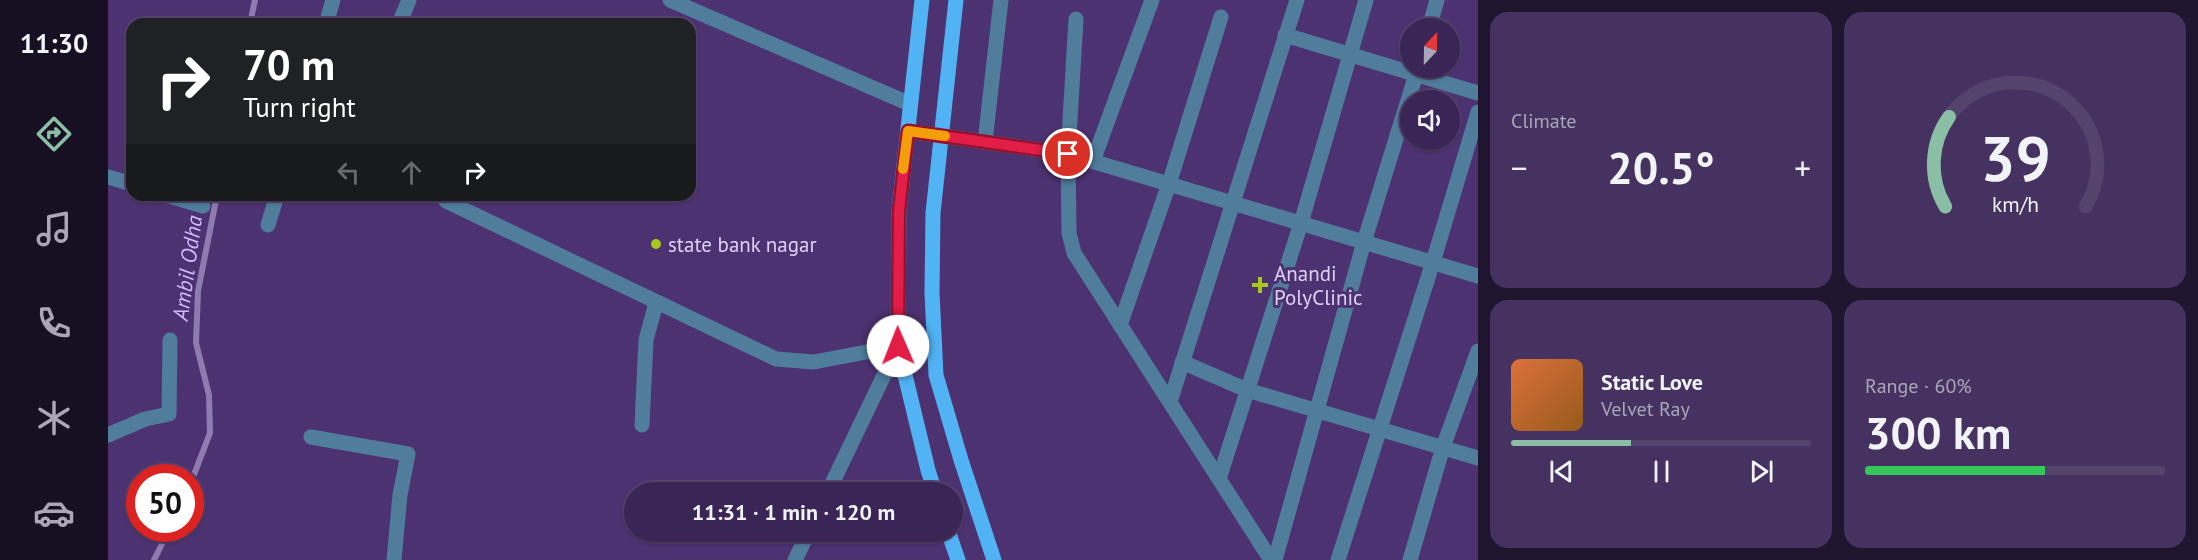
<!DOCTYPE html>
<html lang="en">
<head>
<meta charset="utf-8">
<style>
  :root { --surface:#3a2656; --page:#453260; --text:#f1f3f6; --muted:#aba5b9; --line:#54436c; --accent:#8abfa5 }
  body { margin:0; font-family:"PT Sans",sans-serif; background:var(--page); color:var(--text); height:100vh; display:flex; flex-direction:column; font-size:22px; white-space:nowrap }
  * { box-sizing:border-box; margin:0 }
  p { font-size:20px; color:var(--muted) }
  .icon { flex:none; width:33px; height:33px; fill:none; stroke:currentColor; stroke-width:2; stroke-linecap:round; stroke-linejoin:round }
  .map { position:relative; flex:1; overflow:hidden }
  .drawer { display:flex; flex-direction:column; gap:12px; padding:12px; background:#20152f; width:720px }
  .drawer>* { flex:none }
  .hud { position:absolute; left:18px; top:18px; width:570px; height:183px; border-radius:18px; box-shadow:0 2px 4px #0004,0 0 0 2px var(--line); background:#202124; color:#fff; overflow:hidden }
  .needle { width:39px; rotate:22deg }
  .buttons { position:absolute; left:1292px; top:18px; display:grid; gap:12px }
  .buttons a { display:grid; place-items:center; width:60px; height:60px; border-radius:50%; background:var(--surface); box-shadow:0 2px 4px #0004,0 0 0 2px var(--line); font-size:30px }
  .speed { position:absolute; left:18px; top:464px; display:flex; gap:12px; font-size:30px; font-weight:700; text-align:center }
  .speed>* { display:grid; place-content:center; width:78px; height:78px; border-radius:50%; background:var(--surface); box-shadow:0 2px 4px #0004,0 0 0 2px var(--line); line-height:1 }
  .speed .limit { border:9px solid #d22; background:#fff; color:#111 }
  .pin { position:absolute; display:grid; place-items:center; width:51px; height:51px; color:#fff; margin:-26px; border:3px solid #fff; border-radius:50%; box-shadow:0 2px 6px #0007 }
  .me { position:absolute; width:66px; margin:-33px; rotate:359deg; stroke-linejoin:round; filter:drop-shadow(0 0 4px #0008) }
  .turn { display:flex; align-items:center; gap:21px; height:126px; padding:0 18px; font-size:27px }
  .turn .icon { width:78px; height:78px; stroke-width:2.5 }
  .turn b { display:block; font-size:42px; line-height:51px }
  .lanes { display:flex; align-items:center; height:57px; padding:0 18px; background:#0003; justify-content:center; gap:30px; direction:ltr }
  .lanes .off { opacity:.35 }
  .big { font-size:45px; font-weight:700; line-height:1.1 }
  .drawer .tile { flex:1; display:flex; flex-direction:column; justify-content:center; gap:9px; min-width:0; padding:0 21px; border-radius:18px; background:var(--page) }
  .drawer .dial { align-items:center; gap:0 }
  .dial svg { height:156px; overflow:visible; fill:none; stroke:var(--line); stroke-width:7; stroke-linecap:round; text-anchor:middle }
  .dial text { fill:var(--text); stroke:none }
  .song { display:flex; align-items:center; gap:18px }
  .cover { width:72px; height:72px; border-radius:9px; background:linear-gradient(135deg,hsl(20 70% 55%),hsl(30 70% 35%)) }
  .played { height:6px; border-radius:3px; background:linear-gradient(90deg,var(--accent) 40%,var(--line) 40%) }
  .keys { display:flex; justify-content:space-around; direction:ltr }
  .heat { display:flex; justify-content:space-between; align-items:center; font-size:33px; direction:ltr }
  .charge { height:9px; border-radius:4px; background:linear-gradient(90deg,#34c759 60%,var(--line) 0) }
  .drawer .tiles { flex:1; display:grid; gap:12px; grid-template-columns:repeat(2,1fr) }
  .trip { position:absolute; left:516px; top:482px; width:339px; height:60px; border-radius:30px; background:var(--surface); box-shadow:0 2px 4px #0004,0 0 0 2px var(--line); font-weight:700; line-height:60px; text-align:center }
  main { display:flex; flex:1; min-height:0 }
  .dock { display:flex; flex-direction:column; width:108px; justify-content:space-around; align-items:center; background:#170f22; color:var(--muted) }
  .dock .icon { width:42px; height:42px }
  .dock .selected { color:var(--accent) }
  .dock b { font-size:27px; color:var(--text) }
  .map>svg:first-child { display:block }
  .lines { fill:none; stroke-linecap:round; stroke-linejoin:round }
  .stream { stroke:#8f7bb0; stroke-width:6 }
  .minor { stroke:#507d9c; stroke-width:15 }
  .major { stroke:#51b3f4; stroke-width:15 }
  .route-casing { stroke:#92132f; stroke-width:15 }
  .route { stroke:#e11d48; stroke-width:10 }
  .slow { stroke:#f59e0b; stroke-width:10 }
  .poi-dot { fill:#a7c71e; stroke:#4d3272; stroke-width:2 }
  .labels { text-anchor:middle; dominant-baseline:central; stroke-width:6; stroke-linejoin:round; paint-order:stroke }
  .poi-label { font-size:21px; fill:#dfd2f8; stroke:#4d3272; text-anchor:start }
  .water-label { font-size:22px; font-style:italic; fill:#d2b9ff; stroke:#4d3272 }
</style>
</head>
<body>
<main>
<nav class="dock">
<b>11:30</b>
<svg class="icon selected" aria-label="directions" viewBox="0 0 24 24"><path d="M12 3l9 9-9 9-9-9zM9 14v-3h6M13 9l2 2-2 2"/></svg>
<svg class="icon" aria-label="music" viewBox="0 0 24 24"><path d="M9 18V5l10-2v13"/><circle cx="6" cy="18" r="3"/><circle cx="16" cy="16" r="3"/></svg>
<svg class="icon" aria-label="phone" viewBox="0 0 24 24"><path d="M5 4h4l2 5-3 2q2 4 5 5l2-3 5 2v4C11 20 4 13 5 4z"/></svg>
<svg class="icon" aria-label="climate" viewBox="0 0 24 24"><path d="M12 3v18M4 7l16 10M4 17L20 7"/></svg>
<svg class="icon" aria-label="car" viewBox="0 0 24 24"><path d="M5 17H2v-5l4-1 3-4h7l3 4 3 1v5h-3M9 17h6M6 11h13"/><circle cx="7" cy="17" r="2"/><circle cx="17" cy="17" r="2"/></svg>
</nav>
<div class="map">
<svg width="1370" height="560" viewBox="0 0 1370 560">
  <rect width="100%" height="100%" fill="#4d3272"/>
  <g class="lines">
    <g class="stream">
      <polyline points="142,24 147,0"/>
      <polyline points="82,485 102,433 101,395 88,343 90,291 109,195"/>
      <polyline points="46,560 62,528"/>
    </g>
    <g class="minor">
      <polyline points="562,0 802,104"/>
      <polyline points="968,19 960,154 961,233 966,253 1163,560"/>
      <polyline points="218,24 225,0"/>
      <polyline points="291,24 301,0"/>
      <polyline points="1321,28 1329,0"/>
      <polyline points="1177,35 1370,93"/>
      <polyline points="800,131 960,154 1370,276"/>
      <polyline points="877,142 893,0"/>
      <polyline points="985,161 1044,0"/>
      <polyline points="0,177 24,184"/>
      <polyline points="58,195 95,206"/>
      <polyline points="338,201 668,359 706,362 790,346"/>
      <polyline points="160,225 169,195"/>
      <polyline points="1012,325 1061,184 1113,17"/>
      <polyline points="1074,362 1139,390 1370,458"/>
      <polyline points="1062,402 1189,0"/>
      <polyline points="534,425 538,340 548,303"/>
      <polyline points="0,435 37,419 61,414 62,340"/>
      <polyline points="203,437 300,454 292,495 286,560"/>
      <polyline points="1111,479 1193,223 1258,0"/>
      <polyline points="720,492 790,346"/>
      <polyline points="687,560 701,531"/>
      <polyline points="1167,560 1256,242 1310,68"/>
      <polyline points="1230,560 1325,262 1370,112"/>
      <polyline points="1302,560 1335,447 1370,351"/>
    </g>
    <g class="major">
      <polyline points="814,0 791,211 790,346 820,470 827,492"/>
      <polyline points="848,0 825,213 824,293 828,375 853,460 886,560"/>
      <polyline points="840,531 850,560"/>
    </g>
  </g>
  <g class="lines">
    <g class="route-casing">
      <polyline id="route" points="790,346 791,211 800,131 960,154"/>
    </g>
    <use href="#route" class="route"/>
    <polyline class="slow" points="795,169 800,131 837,136"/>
  </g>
  <g class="poi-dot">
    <circle cx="548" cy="244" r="6"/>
    <path d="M1149 276h6v6h6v6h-6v6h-6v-6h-6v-6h6z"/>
  </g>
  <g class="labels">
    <g class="poi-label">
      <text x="560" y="244">state bank nagar</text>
      <text x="1166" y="273">Anandi<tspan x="1166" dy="24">PolyClinic</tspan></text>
    </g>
    <g class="water-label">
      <text transform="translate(79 268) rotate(-82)">Ambil Odha</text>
    </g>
  </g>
</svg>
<div class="buttons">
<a><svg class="needle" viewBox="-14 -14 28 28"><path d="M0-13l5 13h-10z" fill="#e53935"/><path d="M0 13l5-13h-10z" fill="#aba5b9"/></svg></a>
<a><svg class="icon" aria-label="sound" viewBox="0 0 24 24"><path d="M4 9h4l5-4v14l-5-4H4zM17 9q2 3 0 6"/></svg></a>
</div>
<div class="speed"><div class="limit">50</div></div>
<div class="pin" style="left:960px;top:154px;background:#d93025"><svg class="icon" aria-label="arrive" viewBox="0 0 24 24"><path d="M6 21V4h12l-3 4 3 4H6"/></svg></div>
<svg class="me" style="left:790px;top:346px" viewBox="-20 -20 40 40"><circle r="19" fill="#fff"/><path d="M0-13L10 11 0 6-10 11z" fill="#e11d48"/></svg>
<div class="trip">11:31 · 1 min · 120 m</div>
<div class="hud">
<div class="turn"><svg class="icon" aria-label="right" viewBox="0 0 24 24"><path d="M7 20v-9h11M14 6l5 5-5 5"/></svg><div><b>70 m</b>Turn right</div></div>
<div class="lanes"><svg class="icon off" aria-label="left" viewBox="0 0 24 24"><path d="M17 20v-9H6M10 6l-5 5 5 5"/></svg><svg class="icon off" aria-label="ahead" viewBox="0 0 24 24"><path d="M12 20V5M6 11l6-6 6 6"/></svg><svg class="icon" aria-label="right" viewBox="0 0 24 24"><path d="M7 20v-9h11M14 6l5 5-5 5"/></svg></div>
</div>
</div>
<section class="drawer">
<div class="tiles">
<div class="tile"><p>Climate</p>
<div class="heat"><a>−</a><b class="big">20.5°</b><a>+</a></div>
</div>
<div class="tile dial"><svg viewBox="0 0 100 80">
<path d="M14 69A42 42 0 1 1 86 69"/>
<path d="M14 69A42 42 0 0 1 16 23" stroke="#8abfa5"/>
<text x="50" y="56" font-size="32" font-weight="700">39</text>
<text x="50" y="72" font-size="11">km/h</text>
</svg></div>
<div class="tile">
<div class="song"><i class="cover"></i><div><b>Static Love</b><p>Velvet Ray</p></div></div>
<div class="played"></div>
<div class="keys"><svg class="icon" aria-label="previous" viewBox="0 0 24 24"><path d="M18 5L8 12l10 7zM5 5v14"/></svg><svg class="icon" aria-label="pause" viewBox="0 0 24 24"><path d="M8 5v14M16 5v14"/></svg><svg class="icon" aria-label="next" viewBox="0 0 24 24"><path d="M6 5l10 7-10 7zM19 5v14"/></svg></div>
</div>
<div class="tile"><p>Range · 60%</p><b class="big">300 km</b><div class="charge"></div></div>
</div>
</section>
</main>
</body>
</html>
